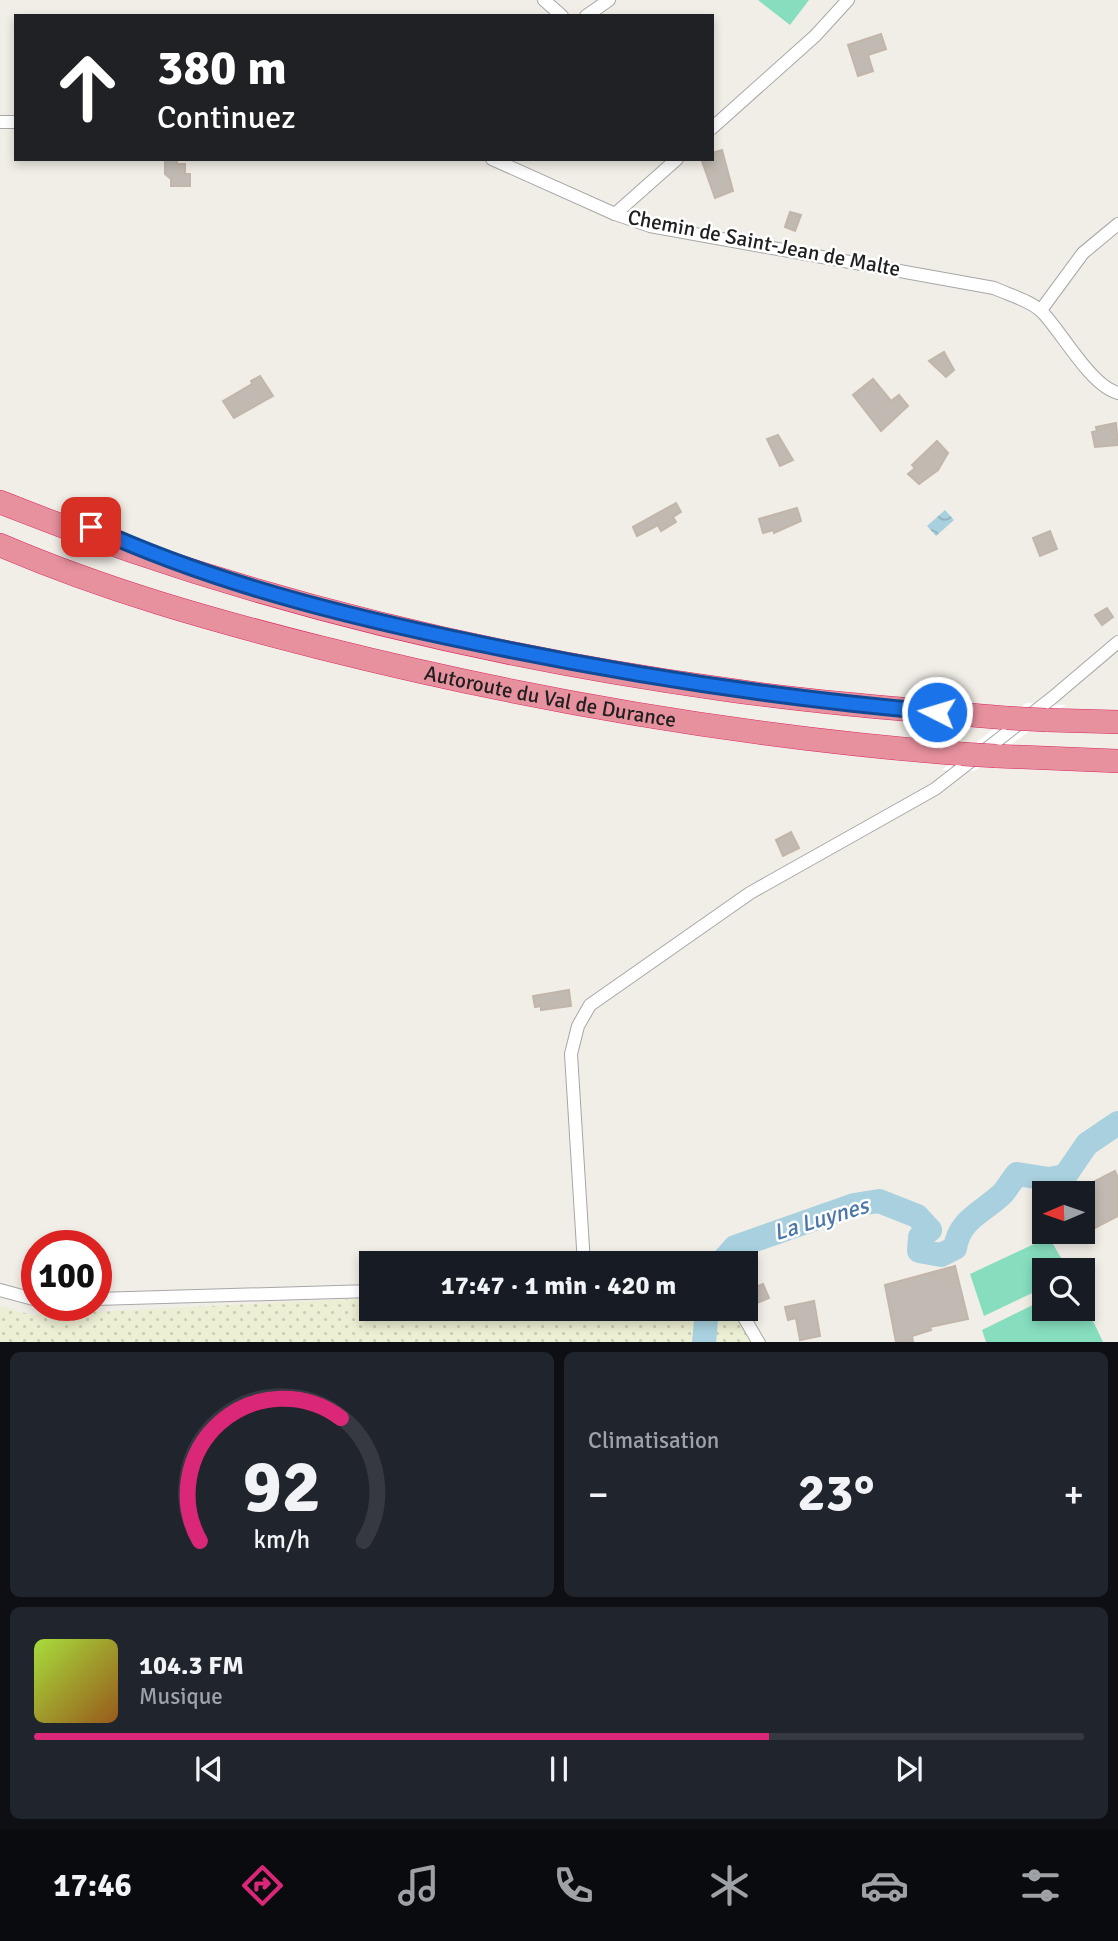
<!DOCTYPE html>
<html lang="fr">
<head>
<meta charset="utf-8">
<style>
  :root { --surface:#171b24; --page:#20242c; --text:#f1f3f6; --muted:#9ea1a6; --line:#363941; --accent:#db2777 }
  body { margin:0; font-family:Signika,sans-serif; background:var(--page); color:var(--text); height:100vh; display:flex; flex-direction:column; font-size:26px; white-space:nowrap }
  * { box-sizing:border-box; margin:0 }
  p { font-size:23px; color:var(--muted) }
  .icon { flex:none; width:38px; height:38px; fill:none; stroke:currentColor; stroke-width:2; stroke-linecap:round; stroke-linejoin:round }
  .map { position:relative; height:1342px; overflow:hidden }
  .details { display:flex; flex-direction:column; gap:10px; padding:10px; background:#0d0f14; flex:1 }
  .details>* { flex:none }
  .banner { position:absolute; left:14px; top:14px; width:700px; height:147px; border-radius:0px; box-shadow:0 4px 10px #0003; background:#202124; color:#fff; overflow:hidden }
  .needle { width:46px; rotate:268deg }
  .controls { position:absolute; left:1032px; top:1181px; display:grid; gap:14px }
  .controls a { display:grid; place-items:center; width:63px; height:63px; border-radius:0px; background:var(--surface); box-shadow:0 4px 10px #0003; font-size:35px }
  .speed { position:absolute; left:21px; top:1230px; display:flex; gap:14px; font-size:35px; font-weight:700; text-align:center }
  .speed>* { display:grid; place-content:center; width:91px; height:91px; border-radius:50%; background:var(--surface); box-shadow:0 4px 10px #0003; line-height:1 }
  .speed .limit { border:10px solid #d22; background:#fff; color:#111 }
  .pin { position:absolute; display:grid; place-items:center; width:60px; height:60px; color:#fff; margin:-30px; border-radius:14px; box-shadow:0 4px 10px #0006 }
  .me { position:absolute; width:77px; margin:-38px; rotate:275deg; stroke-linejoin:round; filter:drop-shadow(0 0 5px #0008) }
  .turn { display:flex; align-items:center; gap:24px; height:147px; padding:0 28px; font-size:32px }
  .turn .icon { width:91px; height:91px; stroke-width:2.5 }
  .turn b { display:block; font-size:49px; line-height:60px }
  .big { font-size:52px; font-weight:700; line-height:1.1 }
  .details .card { flex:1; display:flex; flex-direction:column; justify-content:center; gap:10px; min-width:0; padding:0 24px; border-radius:10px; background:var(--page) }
  .details .dial { align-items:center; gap:0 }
  .dial svg { height:182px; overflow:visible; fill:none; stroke:var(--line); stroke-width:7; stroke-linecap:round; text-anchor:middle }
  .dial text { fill:var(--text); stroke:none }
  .song { display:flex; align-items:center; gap:21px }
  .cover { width:84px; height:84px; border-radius:10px; background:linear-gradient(135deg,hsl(80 70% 55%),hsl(30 70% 35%)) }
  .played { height:7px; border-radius:4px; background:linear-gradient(90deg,var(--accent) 70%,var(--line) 70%) }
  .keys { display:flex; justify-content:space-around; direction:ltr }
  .heat { display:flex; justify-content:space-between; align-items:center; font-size:38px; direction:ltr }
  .details .tiles { flex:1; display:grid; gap:10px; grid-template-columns:1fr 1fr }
  .card:last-child { grid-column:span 2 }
  .trip { position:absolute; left:359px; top:1251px; width:399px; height:70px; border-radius:0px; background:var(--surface); box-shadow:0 4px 10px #0003; font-weight:700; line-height:70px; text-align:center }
  .dock { display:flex; height:112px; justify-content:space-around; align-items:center; background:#090b0e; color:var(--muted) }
  .dock .icon { width:49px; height:49px }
  .dock .selected { color:var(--accent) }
  .dock b { font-size:32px; color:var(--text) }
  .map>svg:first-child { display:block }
  .farmland { fill:url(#farmland-dots) }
  .pitch { fill:#86debf }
  .water { fill:url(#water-waves) }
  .pier { fill:#fff }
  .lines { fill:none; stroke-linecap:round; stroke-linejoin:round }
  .river { stroke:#a8d0de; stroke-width:24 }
  .building { fill:#c1bab3; stroke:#c2b5a9; stroke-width:2 }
  .minor-casing { stroke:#a7a7a7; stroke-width:14 }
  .motorway-casing { stroke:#da2961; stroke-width:24 }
  .minor { stroke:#fff; stroke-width:12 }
  .motorway { stroke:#e7909e; stroke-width:23 }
  .motorway-bridge-casing { stroke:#da2961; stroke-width:24; stroke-linecap:butt }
  .motorway-bridge { stroke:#e7909e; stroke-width:23 }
  .route-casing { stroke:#114b97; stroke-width:18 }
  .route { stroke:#1a73e8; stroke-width:12 }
  .labels { text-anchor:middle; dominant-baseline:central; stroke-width:5; stroke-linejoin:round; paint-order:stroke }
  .street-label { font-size:21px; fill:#202020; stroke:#fff }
  .water-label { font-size:23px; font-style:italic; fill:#4a77a8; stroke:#fff }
</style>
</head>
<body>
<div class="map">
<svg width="1118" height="1343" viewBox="0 0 1118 1343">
  <defs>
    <pattern id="farmland-dots" width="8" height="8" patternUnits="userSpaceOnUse" patternTransform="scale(1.75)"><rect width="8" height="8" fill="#ecefd3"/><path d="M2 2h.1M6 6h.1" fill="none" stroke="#cacdb5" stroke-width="1.8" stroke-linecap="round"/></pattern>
    <pattern id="water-waves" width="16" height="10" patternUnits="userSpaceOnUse" patternTransform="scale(1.75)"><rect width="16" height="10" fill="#a8d0de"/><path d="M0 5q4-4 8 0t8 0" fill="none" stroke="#90b2be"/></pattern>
  </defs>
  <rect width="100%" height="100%" fill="#f1eee7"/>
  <polygon class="farmland" points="371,1298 371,1309 731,1309 744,1327 750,1342 0,1343 0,1306 32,1315"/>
  <g class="pitch">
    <polygon points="758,0 809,0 790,25"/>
    <polygon points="1049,1237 1068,1270 1045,1270 1045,1287 984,1316 970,1274"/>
    <polygon points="1045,1299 1045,1309 1083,1309 1083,1300 1103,1342 986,1342 982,1330"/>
  </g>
  <polygon class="water" points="945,510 954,520 936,536 927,526"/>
  <polygon class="pier" points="1026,703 1066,705 974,771 942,770"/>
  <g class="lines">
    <g class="river">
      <path d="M 720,1264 L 735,1247 L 854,1205 L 879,1201 L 917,1216 L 930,1230 L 920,1237 L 919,1251 L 941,1255 L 955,1248 C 960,1218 984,1212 1003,1193 C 1008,1187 1012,1180 1017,1174 L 1049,1179 L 1065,1176 L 1087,1144 L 1118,1123"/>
      <polyline points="704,1343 707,1309"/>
    </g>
  </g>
  <g class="building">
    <polygon points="881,34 886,49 868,55 873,71 858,76 848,45"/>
    <polygon points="722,150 733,191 715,198 702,161 712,159 712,153"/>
    <polygon points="165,159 177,159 177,164 185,164 185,174 190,174 190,186 171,186 171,179 165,174"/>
    <polygon points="790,212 801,215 795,231 785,227"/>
    <polygon points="944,352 954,370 946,377 929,361"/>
    <polygon points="260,376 273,396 234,418 223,401 252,384 251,381"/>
    <polygon points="873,379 891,401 899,395 908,406 881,431 853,395"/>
    <polygon points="1116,423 1118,445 1095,447 1092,432 1097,431 1096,427"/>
    <polygon points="778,435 793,460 780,466 767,439"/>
    <polygon points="937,441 948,453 938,470 919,484 908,474 915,468 912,465"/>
    <polygon points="676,503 681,512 673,517 676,522 661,531 658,525 637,536 633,527"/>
    <polygon points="797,508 801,521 774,533 774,530 763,533 759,519"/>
    <polygon points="1050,531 1057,549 1040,556 1033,538"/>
    <polygon points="1107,608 1113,617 1102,625 1095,615"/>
    <polygon points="791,832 799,848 783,856 776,840"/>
    <polygon points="569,990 571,1006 541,1010 541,1006 535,1007 533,996"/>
    <polygon points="1115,1171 1118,1178 1118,1216 1083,1234 1083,1194 1070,1194"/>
    <polygon points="955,1266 968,1319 930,1327 931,1330 912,1336 913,1342 896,1342 885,1285"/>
    <polygon points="763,1284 769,1298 757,1303 750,1289"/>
    <polygon points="814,1301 820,1336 800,1340 796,1318 788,1320 785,1307"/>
  </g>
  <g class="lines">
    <g class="minor-casing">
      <g id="minor">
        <polyline points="544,0 562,16"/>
        <polyline points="586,16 609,0"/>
        <polyline points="0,122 16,122"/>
        <polyline points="712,128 815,36 848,0"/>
        <path d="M 492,159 L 615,214 L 650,226 L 994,288 C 1009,295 1032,301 1043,313 C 1063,334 1091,386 1118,393"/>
        <polyline points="615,214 677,159"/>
        <polyline points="1041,310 1083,253 1118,224"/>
        <polyline points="584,1264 571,1054 578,1026 590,1005 750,893 935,789 1052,698 1118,642"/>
        <polyline points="0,1290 37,1300"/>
        <polyline points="96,1299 371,1291"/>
        <polyline points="739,1309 759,1343"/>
      </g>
    </g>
    <g class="motorway-casing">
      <g id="motorway">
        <path d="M 0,502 C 230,594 477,655 722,689 C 817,703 912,710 1007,718"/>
        <path id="s1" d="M 0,545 C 105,590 211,620 322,648 C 533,701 745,737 962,754"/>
        <polyline points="1046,720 1118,722"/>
        <polyline points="996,756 1118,761"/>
      </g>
    </g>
    <use href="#minor" class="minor"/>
    <use href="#motorway" class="motorway"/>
    <g class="motorway-bridge-casing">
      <g id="motorway-bridge">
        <polyline points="1007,718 1046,720"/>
        <polyline points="962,754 996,756"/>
      </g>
    </g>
    <use href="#motorway-bridge" class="motorway-bridge"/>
  </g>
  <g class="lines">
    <g class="route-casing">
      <path id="route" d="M 91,527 C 213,583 345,616 476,643 C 629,675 782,699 937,712"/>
    </g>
    <use href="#route" class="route"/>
  </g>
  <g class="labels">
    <g class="street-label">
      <text transform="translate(764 243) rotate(11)">Chemin de Saint-Jean de Malte</text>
      <text stroke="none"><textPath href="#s1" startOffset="572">Autoroute du Val de Durance</textPath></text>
    </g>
    <g class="water-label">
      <text transform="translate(821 1219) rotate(-17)">La Luynes</text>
    </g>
  </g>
</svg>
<div class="controls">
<a><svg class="needle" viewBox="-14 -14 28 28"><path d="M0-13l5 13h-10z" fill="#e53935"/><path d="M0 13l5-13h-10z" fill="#9ea1a6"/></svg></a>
<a><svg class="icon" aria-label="search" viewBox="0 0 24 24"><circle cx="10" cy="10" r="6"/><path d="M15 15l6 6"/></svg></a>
</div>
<div class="speed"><div class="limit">100</div></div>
<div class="pin" style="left:91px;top:527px;background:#d93025"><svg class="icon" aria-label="arrive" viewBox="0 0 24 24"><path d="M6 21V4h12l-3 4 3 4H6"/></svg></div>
<svg class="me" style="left:937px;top:712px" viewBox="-20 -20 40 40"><circle r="17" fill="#1a73e8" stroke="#fff" stroke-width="3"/><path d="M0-11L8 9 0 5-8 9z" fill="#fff"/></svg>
<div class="trip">17:47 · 1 min · 420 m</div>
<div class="banner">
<div class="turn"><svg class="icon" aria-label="ahead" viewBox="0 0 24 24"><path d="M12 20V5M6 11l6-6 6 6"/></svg><div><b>380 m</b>Continuez</div></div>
</div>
</div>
<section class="details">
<div class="tiles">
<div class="card dial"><svg viewBox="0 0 100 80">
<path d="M14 69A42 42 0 1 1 86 69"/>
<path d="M14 69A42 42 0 0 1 76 15" stroke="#db2777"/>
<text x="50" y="56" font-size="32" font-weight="700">92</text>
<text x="50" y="72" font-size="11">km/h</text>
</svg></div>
<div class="card"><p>Climatisation</p>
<div class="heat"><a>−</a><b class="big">23°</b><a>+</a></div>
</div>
<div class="card">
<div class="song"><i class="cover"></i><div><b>104.3 FM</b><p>Musique</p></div></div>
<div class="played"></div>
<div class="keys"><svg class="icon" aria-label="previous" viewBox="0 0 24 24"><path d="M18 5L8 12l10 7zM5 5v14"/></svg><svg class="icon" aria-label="pause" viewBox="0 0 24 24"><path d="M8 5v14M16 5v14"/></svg><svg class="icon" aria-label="next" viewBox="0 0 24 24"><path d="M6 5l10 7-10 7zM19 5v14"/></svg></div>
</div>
</div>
</section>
<nav class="dock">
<b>17:46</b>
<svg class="icon selected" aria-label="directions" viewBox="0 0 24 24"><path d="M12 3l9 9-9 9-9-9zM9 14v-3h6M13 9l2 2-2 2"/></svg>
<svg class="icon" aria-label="music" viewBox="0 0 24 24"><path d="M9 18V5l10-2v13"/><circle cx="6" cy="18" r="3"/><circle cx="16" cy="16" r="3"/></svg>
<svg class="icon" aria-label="phone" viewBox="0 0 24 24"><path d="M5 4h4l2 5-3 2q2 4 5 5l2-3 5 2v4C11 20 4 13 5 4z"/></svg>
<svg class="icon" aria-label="climate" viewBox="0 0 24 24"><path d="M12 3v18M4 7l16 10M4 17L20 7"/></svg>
<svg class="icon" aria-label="car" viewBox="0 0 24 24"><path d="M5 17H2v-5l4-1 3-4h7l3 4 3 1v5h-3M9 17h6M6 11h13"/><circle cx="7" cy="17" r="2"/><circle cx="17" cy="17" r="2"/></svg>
<svg class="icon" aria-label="filters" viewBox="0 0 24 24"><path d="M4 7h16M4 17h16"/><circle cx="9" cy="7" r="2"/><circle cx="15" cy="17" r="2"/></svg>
</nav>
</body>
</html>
